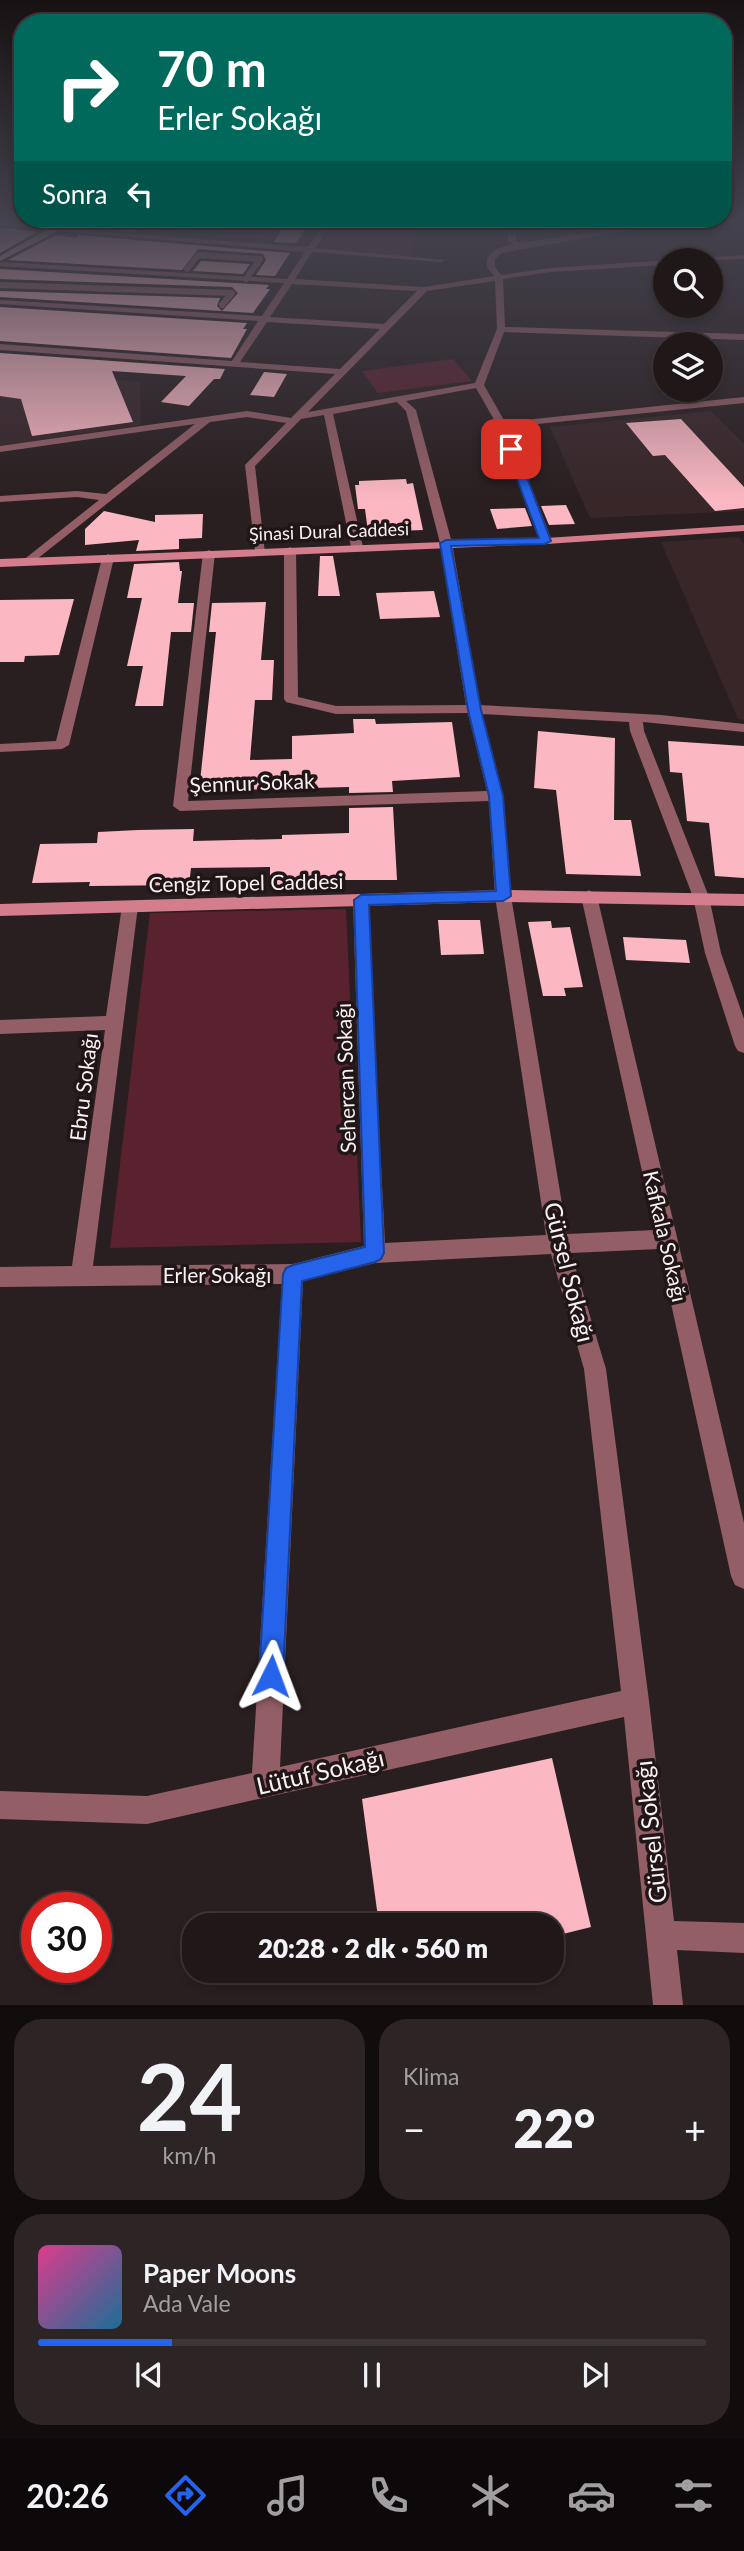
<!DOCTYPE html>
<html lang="tr">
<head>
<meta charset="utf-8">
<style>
  :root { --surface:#201718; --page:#2d2425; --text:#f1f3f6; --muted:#a29fa2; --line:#3d3637; --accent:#2563eb }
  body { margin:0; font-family:Lato,sans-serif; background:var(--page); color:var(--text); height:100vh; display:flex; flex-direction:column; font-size:26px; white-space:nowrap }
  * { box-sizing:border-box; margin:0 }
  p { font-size:23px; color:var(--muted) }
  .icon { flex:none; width:38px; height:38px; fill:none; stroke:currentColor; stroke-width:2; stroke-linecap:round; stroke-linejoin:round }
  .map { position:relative; height:2005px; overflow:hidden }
  .drawer { display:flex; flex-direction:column; gap:14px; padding:14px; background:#120d0d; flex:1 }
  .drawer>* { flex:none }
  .top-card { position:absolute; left:14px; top:14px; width:718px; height:214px; border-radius:28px; box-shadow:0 4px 10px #0003,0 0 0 2px var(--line); background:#00695c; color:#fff; overflow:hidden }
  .buttons { position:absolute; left:653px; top:248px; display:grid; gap:14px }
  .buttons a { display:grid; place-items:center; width:70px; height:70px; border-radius:50%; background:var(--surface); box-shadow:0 4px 10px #0003,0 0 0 2px var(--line); font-size:35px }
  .speed { position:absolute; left:21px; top:1892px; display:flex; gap:14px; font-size:35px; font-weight:700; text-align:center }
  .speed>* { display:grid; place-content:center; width:91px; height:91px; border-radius:50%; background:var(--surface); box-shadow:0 4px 10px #0003,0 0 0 2px var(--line); line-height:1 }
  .speed .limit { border:10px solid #d22; background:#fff; color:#111 }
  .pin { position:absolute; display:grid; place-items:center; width:60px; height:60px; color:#fff; margin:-30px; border-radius:14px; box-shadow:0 4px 10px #0006 }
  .me { position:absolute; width:77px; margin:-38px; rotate:3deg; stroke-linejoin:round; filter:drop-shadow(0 0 5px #0008) }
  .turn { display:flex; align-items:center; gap:24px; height:147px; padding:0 28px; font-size:32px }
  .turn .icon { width:91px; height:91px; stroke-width:2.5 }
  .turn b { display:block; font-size:49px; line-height:60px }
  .then { display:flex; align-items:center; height:66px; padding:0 28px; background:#0003; gap:14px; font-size:26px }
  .big { font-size:52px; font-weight:800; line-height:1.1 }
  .drawer .card { flex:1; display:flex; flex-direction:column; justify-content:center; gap:10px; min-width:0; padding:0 24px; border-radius:28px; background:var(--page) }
  .drawer .dial { align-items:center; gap:0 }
  .dial b { font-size:91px; line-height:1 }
  .song { display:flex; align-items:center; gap:21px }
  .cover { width:84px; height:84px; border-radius:10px; background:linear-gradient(135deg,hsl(330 70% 55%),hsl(200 70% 35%)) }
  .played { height:7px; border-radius:4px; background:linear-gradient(90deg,var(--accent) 20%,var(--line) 20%) }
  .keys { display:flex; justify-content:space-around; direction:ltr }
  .heat { display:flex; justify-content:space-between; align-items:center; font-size:38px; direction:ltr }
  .drawer .tiles { flex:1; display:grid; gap:14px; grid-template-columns:1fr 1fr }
  .card:last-child { grid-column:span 2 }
  .trip { position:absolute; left:182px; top:1913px; width:382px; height:70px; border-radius:28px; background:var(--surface); box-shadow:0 4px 10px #0003,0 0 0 2px var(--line); font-weight:800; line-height:70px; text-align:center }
  .tabs { display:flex; height:112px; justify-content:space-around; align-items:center; background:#0d090a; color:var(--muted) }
  .tabs .icon { width:49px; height:49px }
  .tabs .on { color:var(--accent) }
  .tabs b { font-size:32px; color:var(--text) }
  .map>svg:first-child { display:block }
  .built { fill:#382629 }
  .green { fill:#59222e }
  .building { fill:#fbb8c2 }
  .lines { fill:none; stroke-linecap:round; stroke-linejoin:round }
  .lane { stroke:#935e66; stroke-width:6 }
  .street { fill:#935e66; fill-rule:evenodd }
  .secondary { fill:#d47e8d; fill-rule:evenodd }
  .primary { fill:#f9a0af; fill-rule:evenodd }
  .route { fill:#2563eb; stroke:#184099; stroke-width:2 }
  .labels { text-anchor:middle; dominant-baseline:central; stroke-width:7; stroke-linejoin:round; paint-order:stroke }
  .far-street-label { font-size:18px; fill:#f9f1f2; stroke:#201517 }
  .street-label { font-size:21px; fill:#f9f1f2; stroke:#201517 }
  .near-street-label { font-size:24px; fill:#f9f1f2; stroke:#201517 }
</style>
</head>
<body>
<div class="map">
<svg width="744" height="2005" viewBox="0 0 744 2005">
  <rect width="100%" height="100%" fill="#2a1f20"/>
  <g class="built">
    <polygon points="0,369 140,382 141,425 0,446"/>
    <polygon points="711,411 744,444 744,511 590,518 550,427"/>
    <polygon points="739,537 744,544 744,720 738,719 661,542"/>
  </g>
  <g class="green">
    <polygon points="336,221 417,221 411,257 334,253 320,246"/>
    <polygon points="227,225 276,227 269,240 218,237"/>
    <polygon points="453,359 472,381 378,393 362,371"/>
    <polygon points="346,909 361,1242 110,1248 150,913"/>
  </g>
  <g class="building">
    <polygon points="77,221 138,221 136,232 77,227"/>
    <polygon points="0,228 17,229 37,232 0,253"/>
    <polygon points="282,229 305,230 296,243 274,242"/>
    <polygon points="56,235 77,238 77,235 290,253 275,276 256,275 266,260 263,254 198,249 182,270 8,260"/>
    <polygon points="201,261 250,264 243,274 193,271"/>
    <polygon points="0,269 269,285 266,289 270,289 253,313 0,297 0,291 220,298 217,306 222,311 238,293 232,287 0,279"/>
    <polygon points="0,307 247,323 243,329 247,329 231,358 0,341"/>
    <polygon points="0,353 225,369 220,379 214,379 189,406 161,402 186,376 112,371 133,422 32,436 21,399 0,396"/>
    <polygon points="264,372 287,374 274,397 250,395"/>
    <polygon points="681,419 744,487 744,508 715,511 665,455 653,456 626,423"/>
    <polygon points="406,479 407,484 413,483 423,530 368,532 365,509 358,509 355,485 359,485 359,481"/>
    <polygon points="566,505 575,524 549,525 541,506"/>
    <polygon points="525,508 532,526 497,529 490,509"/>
    <polygon points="104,511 155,522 155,515 203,514 202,538 179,539 179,549 136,551 139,540 85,545 85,529"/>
    <polygon points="320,556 333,556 340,596 318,596"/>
    <polygon points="179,562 180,571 182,571 178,603 194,603 191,632 171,632 163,706 135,706 143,666 127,666 142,598 127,598 134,564"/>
    <polygon points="434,591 440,617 380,619 376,593"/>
    <polygon points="74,599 59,655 25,656 24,662 0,662 0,600"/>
    <polygon points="266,602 261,660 274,660 272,700 255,700 250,760 292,759 292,736 354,733 353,719 375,719 376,724 452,722 460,777 392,781 393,792 349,793 349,787 199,791 216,632 209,632 212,603"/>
    <polygon points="538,731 615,738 614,820 631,820 641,876 566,874 556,790 534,788"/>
    <polygon points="668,741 744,746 744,878 715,876 709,823 687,821 682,773 670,772"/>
    <polygon points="393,807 397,880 342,880 342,885 270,887 270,867 191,868 189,885 89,886 90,882 32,883 40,844 97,843 98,832 138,830 194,829 193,841 282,839 282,835 349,833 349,808"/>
    <polygon points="438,920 480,920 484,954 441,955"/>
    <polygon points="551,921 552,928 570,927 583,987 564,988 566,996 543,996 528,922"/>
    <polygon points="623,937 686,940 690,963 626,960"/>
    <polygon points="552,1758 591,1927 551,1937 551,1925 379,1925 362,1799"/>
  </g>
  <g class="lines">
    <g class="lane">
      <polyline points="187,269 198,255 260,259 246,279"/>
      <polyline points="0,285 232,293 222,305"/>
    </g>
    <g class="street">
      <polygon points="0,221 45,225 49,227 45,229 0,225"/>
      <path d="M 326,221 L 333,221 L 315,248 L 445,260 L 441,262 L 312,252 L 295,279 L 424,287 L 494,276 L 487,267 L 487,258 L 496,249 L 513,244 L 508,241 L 509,221 L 516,221 L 516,240 L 520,243 L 663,221 L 678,221 L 502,253 L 495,259 L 495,267 L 501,275 L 550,268 L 744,255 L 744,259 L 665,261 L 665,265 L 550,272 L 503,279 L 505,327 L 744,334 L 744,340 L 504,332 L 484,385 L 505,422 L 744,397 L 744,403 L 508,427 L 552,541 L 550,543 L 540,541 L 497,425 L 476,388 L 406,401 L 416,410 L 452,543 L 480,705 L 661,715 L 744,724 L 744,732 L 643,722 L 644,731 L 709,897 L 721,953 L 744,1019 L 744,1053 L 738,1051 L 735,1046 L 705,953 L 693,897 L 630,731 L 629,722 L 482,714 L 503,796 L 511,896 L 567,1234 L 655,1230 L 581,896 L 589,890 L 597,896 L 744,1523 L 744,1589 L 735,1585 L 731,1576 L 659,1249 L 571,1253 L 606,1369 L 649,1701 L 674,1921 L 744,1923 L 744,1953 L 677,1950 L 683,2005 L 653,2005 L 624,1717 L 147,1824 L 0,1819 L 0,1791 L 147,1796 L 252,1773 L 282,1284 L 0,1287 L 0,1267 L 72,1266 L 105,1030 L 0,1034 L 0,1020 L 106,1016 L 122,906 L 124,902 L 136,902 L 138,906 L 93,1266 L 293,1264 L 364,1246 L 353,900 L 355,896 L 367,896 L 385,1243 L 546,1235 L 495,896 L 489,801 L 180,811 L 173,806 L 203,553 L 209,550 L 215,553 L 188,801 L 487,791 L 468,713 L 336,714 L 286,702 L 284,699 L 284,550 L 290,547 L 296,550 L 298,697 L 336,706 L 466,705 L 440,543 L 406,411 L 397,402 L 333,414 L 363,547 L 357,550 L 351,547 L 324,415 L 301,419 L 255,466 L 265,553 L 255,551 L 245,465 L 286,423 L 247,417 L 210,422 L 32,563 L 22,561 L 99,500 L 77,497 L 0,502 L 0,496 L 77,491 L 106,494 L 195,424 L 0,452 L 0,446 L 247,411 L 291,418 L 335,374 L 0,350 L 0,344 L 232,361 L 258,321 L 0,304 L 0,300 L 262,316 L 284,283 L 0,266 L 0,262 L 287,279 L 305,252 L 49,230 L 53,228 L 308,247 ZM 495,281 L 497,329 L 475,383 L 308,412 L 427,291 ZM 292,284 L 417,291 L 384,324 L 270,317 ZM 267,322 L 380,329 L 340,369 L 240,362 ZM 551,1254 L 584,1369 L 621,1691 L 280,1767 L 303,1281 L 375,1263 Z"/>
      <polygon points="108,554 114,558 69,745 62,749 0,752 0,744 56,741 102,558"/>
    </g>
    <g class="secondary">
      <polygon points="744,525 744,531 546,544 0,567 0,559 546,538"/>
      <polygon points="503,890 744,894 744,906 503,902 0,916 0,904"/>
    </g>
    <polygon class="primary" points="58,221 66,221 56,232 0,261 0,256 50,228"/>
  </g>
  <linearGradient id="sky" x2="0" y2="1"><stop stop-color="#171112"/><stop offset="0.44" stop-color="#44424e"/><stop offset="1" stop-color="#44424e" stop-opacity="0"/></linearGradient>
  <rect width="744" height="501" fill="url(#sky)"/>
  <polygon class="route" points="511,446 516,449 551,541 545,544 451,546 481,710 503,796 511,896 503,901 369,905 384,1253 381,1259 375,1262 302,1281 283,1676 279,1685 271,1688 262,1685 259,1676 283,1274 286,1268 293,1265 365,1247 354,900 361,895 496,891 489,796 468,710 440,543 446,540 539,538 506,449"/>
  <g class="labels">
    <g class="far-street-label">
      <text transform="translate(329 531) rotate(-2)">Şinasi Dural Caddesi</text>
    </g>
    <g class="street-label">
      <text transform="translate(252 782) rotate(-2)">Şennur Sokak</text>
      <text transform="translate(246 882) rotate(-1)">Cengiz Topel Caddesi</text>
      <text transform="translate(345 1078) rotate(-92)">Sehercan Sokağı</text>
      <text transform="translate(83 1087) rotate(-83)">Ebru Sokağı</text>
      <text transform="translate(666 1236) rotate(77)">Kafkala Sokağı</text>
      <text x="217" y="1274">Erler Sokağı</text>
    </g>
    <g class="near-street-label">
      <text transform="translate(570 1272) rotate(76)">Gürsel Sokağı</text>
      <text transform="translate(320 1771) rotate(-13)">Lütuf Sokağı</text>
      <text transform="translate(650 1832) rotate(-96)">Gürsel Sokağı</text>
    </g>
  </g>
</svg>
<div class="buttons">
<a><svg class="icon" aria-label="search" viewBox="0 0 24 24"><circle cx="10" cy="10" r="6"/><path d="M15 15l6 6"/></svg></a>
<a><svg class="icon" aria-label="layers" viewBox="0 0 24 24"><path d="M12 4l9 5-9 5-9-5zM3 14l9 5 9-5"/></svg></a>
</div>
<div class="speed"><div class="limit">30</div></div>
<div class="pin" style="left:511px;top:449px;background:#d93025"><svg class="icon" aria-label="arrive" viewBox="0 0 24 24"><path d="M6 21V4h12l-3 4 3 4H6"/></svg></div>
<svg class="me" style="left:271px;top:1676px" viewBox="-20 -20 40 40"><path d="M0-17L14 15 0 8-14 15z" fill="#2563eb" stroke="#fff" stroke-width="4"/></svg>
<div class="trip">20:28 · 2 dk · 560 m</div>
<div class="top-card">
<div class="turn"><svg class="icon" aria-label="right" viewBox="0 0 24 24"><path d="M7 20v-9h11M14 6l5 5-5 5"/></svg><div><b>70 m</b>Erler Sokağı</div></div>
<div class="then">Sonra<svg class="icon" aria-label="left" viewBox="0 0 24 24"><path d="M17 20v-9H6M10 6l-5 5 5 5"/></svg></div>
</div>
</div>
<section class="drawer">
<div class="tiles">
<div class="card dial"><b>24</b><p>km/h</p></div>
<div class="card"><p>Klima</p>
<div class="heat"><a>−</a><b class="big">22°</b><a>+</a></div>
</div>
<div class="card">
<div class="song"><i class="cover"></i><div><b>Paper Moons</b><p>Ada Vale</p></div></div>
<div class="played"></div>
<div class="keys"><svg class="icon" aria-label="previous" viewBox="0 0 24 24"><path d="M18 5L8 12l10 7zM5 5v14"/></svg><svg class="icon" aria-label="pause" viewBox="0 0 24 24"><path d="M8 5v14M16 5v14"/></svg><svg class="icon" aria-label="next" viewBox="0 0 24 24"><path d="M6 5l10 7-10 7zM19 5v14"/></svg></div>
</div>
</div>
</section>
<nav class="tabs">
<b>20:26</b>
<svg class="icon on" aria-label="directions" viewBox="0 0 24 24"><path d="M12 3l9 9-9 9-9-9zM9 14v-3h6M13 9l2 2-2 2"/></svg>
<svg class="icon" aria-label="music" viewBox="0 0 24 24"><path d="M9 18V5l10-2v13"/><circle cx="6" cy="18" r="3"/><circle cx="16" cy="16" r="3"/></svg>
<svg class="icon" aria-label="phone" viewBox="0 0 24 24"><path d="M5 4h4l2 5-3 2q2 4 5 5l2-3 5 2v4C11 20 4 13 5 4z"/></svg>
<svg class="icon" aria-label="climate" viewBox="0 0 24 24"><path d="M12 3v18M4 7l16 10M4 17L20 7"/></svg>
<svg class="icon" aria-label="car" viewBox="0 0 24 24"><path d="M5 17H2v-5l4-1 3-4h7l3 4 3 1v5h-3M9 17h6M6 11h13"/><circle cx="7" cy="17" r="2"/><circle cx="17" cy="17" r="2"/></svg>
<svg class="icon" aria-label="filters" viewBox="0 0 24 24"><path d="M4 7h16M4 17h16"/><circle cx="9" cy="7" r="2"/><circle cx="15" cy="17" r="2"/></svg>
</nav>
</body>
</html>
